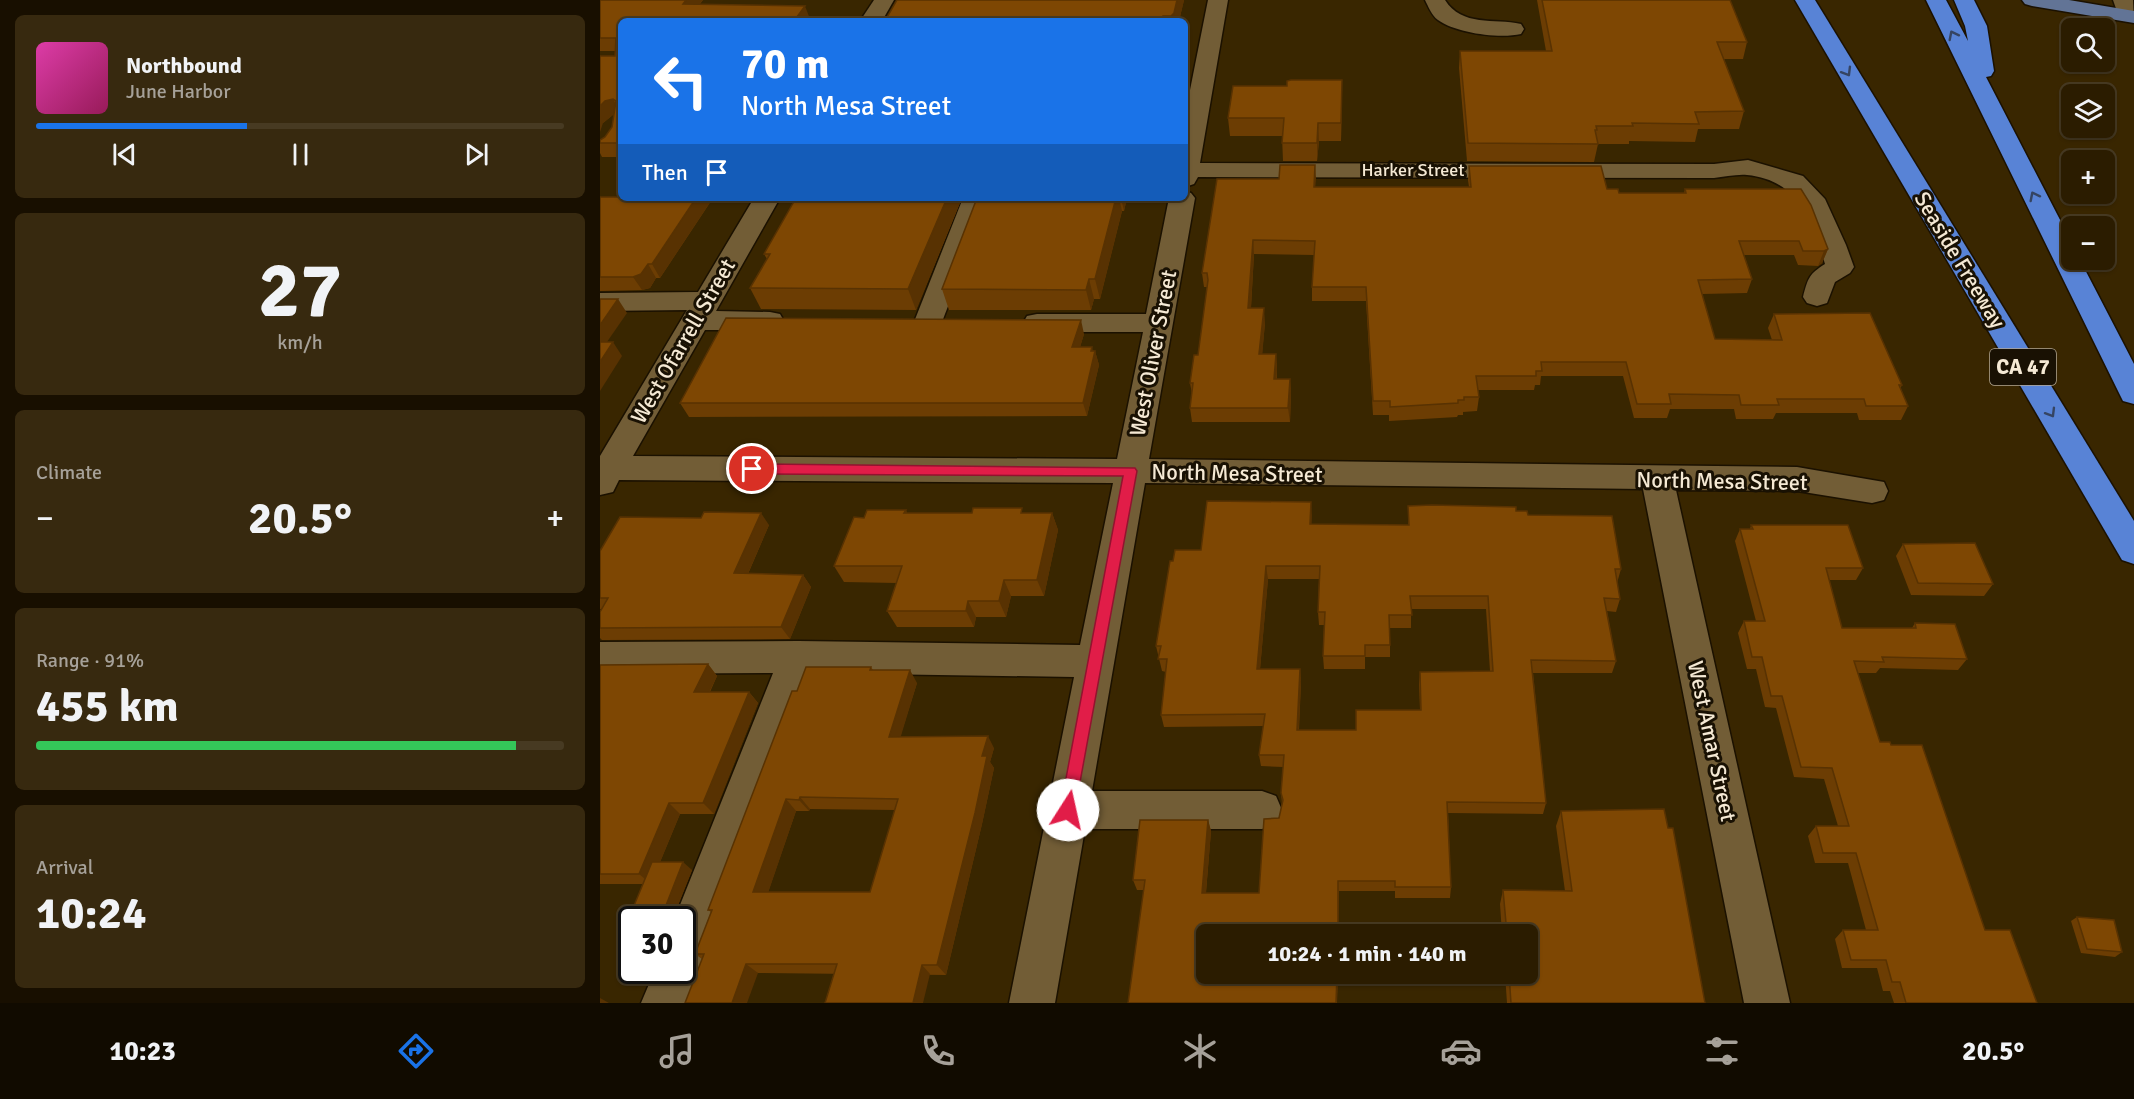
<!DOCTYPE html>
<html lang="en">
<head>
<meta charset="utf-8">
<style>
  :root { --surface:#2b1c00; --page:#37290f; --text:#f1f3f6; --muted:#a6a199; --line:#473a22; --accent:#1a73e8 }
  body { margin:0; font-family:Signika,sans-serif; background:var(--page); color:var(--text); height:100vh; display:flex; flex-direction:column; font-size:22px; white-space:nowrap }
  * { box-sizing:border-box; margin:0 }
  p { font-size:20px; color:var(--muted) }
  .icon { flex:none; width:33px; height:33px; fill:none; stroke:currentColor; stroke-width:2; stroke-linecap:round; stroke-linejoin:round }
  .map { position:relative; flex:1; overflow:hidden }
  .panel { display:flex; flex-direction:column; gap:15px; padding:15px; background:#180f00; width:600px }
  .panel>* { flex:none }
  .top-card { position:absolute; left:18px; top:18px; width:570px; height:183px; border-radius:9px; box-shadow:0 2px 4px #0004,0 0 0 2px var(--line); background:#1a73e8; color:#fff; overflow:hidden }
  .tools { position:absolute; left:1461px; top:18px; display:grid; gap:12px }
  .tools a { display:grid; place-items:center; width:54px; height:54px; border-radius:9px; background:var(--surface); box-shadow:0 2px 4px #0004,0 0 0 2px var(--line); font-size:30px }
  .speed { position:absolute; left:18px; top:906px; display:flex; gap:12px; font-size:30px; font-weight:700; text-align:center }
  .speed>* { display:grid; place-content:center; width:78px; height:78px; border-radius:50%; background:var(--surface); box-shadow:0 2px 4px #0004,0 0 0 2px var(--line); line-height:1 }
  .speed .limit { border:3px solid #111; border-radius:9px; background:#fff; color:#111 }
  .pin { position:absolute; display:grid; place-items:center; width:51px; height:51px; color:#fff; margin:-26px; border:3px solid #fff; border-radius:50%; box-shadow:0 2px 6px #0007 }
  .me { position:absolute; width:66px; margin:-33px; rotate:10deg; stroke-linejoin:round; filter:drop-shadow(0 0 4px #0008) }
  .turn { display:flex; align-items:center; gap:21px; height:126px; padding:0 24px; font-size:27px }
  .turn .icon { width:78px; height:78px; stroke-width:2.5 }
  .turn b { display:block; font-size:42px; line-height:51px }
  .then { display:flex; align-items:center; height:57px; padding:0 24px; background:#0003; gap:12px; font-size:22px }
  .big { font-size:45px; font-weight:800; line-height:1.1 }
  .panel .card { flex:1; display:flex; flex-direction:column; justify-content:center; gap:9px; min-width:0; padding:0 21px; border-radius:9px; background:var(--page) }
  .panel .dial { align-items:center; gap:0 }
  .dial b { font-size:78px; line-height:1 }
  .song { display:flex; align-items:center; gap:18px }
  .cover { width:72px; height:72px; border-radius:9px; background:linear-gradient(135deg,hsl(320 70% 55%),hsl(330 70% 35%)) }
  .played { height:6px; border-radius:3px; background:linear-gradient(90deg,var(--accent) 40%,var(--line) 40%) }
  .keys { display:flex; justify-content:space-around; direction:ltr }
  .heat { display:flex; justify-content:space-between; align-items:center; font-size:33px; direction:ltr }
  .charge { height:9px; border-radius:4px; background:linear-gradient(90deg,#34c759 91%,var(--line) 0) }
  .trip { position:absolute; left:596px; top:924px; width:342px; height:60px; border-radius:9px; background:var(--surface); box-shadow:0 2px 4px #0004,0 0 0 2px var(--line); font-weight:800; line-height:60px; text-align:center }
  .tabs { display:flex; height:96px; justify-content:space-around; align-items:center; background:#110b00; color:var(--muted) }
  .tabs .icon { width:42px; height:42px }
  .tabs .active { color:var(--accent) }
  .tabs b { font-size:27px; color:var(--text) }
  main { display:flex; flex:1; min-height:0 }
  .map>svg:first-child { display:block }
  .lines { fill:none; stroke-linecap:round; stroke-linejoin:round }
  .minor-casing { stroke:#1b1100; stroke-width:3 }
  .major-casing { stroke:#1b1100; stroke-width:3 }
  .highway-casing { stroke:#1b1100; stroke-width:3 }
  .minor { fill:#725d36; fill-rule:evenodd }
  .major { fill:#627496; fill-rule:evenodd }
  .highway { fill:#5883d6; fill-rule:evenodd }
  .wall { fill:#6c3d03; fill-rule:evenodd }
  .shaded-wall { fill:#583202 }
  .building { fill:#7e4703; stroke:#583202; stroke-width:1.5; fill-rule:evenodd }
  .oneway { stroke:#354462 }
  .route { fill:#e11d48; stroke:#92132f; stroke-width:1.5 }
  .labels { text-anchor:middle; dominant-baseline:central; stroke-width:6; stroke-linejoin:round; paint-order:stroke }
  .far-street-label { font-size:18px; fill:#f5e9d4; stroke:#191103 }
  .shield { fill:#191103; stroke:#b3a895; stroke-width:1.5 }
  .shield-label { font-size:21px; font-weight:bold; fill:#f5e9d4 }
  .street-label { font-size:22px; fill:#f5e9d4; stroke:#191103 }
</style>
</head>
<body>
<main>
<section class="panel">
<div class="card">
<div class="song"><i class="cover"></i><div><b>Northbound</b><p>June Harbor</p></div></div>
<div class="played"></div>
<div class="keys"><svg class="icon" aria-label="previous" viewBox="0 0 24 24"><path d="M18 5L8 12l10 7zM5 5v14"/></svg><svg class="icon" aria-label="pause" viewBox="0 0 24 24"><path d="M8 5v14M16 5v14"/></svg><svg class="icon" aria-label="next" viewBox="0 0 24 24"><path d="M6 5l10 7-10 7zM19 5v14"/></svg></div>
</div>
<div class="card dial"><b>27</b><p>km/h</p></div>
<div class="card"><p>Climate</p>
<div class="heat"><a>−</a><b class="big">20.5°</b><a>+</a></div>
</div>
<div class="card"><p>Range · 91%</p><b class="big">455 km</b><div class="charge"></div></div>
<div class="card"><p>Arrival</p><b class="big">10:24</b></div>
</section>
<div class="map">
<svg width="1534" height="1003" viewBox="0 0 1534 1003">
  <rect width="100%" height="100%" fill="#392600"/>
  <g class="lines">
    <g class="minor-casing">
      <g id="minor">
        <polygon points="274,0 294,0 282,21 260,21"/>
        <path d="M 608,0 L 628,0 L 600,163 L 1114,164 L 1148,160 L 1203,176 L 1225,199 L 1246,245 L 1254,267 L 1250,273 L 1235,282 L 1227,303 L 1217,306 L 1207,303 L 1203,297 C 1208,278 1209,274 1225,264 C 1212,221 1199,180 1147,175 C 1137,174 1124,177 1114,178 L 598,177 L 594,184 L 585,187 L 585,115 Z"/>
        <path d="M 825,0 L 845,0 C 862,27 894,18 921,24 L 924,29 L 921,34 C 899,39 856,33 838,20 C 832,16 828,6 825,0 Z"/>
        <polygon points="1513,0 1533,0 1534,21 1520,20"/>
        <polygon points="585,191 591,193 595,198 549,459 1197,467 1284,482 1288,491 1284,500 1272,503 1197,491 1076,490 1190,1003 1144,1003 1043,489 545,483 492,791 662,791 676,796 682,810 676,824 662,829 485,829 455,1003 409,1003 474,677 210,673 87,1003 41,1003 55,970 82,970 82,920 74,920 173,673 0,674 0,642 198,641 480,645 513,483 19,480 13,492 0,495 0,456 87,310 0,311 0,293 98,292 154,198 180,198 116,311 170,312 180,314 184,321 180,328 170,330 105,330 33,456 517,459 543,332 437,332 427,330 423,323 427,316 437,314 546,314 569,198 585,198"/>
        <polygon points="363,198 389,198 342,322 338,329 328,331 318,329 314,322"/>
      </g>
    </g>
    <g class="major-casing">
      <polygon id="major" points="1422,0 1469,0 1534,11 1534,23 1432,6 1425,4"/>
    </g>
    <g class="highway-casing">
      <g id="highway">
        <polygon points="1195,0 1215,0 1534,521 1534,564 1522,560"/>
        <polygon points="1326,0 1346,0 1368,41 1365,26 1354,0 1374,0 1387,26 1394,71 1391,76 1386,77 1472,243 1472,260 1480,260 1534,364 1534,404 1523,401 1519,393"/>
      </g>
    </g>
    <use href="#minor" class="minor"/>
    <use href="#major" class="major"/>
    <use href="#highway" class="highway"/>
  </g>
  <g class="wall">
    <polygon points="0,0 103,0 100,4 210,19 21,21 21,157 2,157 0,153 0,140 5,137 12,127 14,114 3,123 16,51 0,51"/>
    <polygon points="297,0 584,0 579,21 285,21"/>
    <polygon points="937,0 1130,0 1147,42 1143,59 1124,59 1144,111 1139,129 1098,129 1095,142 1029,141 1029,144 998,144 994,162 867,161 859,68 860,51 946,51"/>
    <polygon points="742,98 741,141 719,141 717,161 683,161 682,136 630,136 628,118"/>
    <polygon points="715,165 715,187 869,187 868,180 869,166 1007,189 1019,193 1084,193 1085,189 1228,249 1222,263 1218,266 1198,265 1194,255 1144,255 1152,279 1147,293 1102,294 1115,339 1172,340 1168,328 1174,314 1302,385 1300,389 1308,406 1301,420 1259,420 1257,413 1176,413 1173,419 1136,419 1134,409 1070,409 1067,418 1034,418 1023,376 941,376 940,385 935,385 934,390 878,390 879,397 877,411 863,412 863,415 858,415 857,417 789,421 789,415 773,415 766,301 712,301 712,287 714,255 654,254 651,308 665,323 662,354 676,354 677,369 677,379 690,379 691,393 690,422 592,422 590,408 592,394 590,383 598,355 607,287 604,287 602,273 679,179"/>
    <polygon points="0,197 21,198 113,198 60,278 56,278 50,288 42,290 0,291"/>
    <polygon points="196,198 362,198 316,310 161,309 150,288 167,259 164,254"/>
    <polygon points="377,198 527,198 524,211 522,211 500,299 494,299 491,310 349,310 342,289"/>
    <polygon points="484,334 480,347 495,351 499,365 487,416 89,417 80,403"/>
    <path d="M 607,501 L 711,502 L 711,524 L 808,525 L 808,506 L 832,505 L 916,507 L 916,511 L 927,511 L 928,515 L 1012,516 L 1021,569 L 1017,583 L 1020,599 L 1016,612 L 1007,611 L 1016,661 L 1012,673 L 933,673 L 946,803 L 943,814 L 848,813 L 851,887 L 850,898 L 795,898 L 795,891 L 739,891 L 738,934 L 606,934 L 606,974 L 738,974 L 737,1003 L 528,1003 L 544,890 L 537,890 L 533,880 L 540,820 L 608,820 L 611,831 L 606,893 L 659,893 L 664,819 L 679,818 L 682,803 L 681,793 L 683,767 L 661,766 L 659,755 L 664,726 L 564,727 L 561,715 L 566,672 L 562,671 L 556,646 L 570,561 L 573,561 L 575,550 L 601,550 ZM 668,579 L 719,579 L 718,612 L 719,625 L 724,625 L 723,656 L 724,669 L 765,669 L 765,657 L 790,657 L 790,628 L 811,628 L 811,609 L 886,609 L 890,671 L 820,672 L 819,684 L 820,710 L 756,710 L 756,730 L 699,730 L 701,682 L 700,669 L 660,669 Z"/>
    <polygon points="306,510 307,513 452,513 458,530 444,596 411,596 406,617 376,617 374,627 297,627 287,611 297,583 244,582 234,566 264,518"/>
    <polygon points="169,525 148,574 203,575 211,587 190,639 2,640 0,638 0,612 2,609 0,609 0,551"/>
    <polygon points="1151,525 1263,568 1256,580 1229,580 1242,628 1312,628 1315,623 1367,659 1358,670 1280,668 1276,673 1258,673 1280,742 1385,930 1437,1003 1294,1003 1290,991 1283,991 1277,968 1242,968 1235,939 1243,930 1266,930 1248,863 1215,863 1208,836 1216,826 1238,826 1224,779 1194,777 1176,708 1165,707 1156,669 1147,669 1138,633 1144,621 1156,621 1135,541 1140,529 1150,529"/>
    <polygon points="1303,544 1393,584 1384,596 1311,595 1296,556"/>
    <polygon points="108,664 117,676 110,692 149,692 158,703 114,814 80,814 60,862 92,870 72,920 40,920 31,913 43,884 0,884 0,665"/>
    <path d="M 271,667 L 273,670 L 317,683 L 300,737 L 394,748 L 390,762 L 394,768 L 382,824 L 346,975 L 158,973 L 102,959 L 95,954 L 111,912 L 108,910 L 197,691 ZM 210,809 L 295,810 L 270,892 L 168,892 L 196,811 L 209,811 Z"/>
    <polygon points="961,811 1068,828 1105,1003 907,1003 905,974 927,974 927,934 902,934 900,904 903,890 965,891 956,826"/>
    <polygon points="1477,917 1522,952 1515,957 1481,953 1471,921"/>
  </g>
  <g class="shaded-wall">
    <polygon points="86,0 103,0 89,16 83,4"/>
    <polygon points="577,0 584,0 579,21 572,21 571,16"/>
    <polygon points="205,6 210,19 208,21 194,21"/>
    <polygon points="742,80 742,98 741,141 741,123"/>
    <polygon points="13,99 20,112 13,115 3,123 0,132 0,106 5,101"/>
    <polygon points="718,123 719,141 717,161 717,143"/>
    <polygon points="715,165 716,179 714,201 714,187"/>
    <polygon points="96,198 113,198 60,278 52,264"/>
    <polygon points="347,198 362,198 316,310 308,289"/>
    <polygon points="516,198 519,198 522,211 500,299 495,279"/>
    <polygon points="521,198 527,198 524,211"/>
    <polygon points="653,240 654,254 650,323 648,308"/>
    <polygon points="1228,249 1222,263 1218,266 1224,251"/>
    <polygon points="48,264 56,278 50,288 42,290 33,277"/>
    <polygon points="489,279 494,299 491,310 486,290"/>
    <polygon points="18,299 27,313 0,352 0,325"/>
    <polygon points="664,308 665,323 661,369 659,354"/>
    <polygon points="481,320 484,334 476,361 472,347"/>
    <polygon points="13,342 22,356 0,391 0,362"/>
    <polygon points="492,347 494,354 495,351 499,365 487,416 483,403"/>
    <polygon points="676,354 677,369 676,393 674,379"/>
    <polygon points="690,379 691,393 690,422 688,408"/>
    <polygon points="711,502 712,516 711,537 710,524"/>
    <polygon points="161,513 169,525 143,585 134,573"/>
    <polygon points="452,513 458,530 444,596 437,580"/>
    <polygon points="666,566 668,579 659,681 657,669"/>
    <polygon points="203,575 211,587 190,639 181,627"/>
    <polygon points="404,580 411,596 406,617 399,601"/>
    <polygon points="368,601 376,617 374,627 366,611"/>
    <polygon points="108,664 117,676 104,703 94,692"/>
    <polygon points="700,669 701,682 698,742 697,730"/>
    <polygon points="310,670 317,683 297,749 289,737"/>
    <polygon points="149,692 158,703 114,814 103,803"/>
    <polygon points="388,736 394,748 390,762 394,768 382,824 346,975 337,965 382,756"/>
    <polygon points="200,797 210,809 209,811 199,800"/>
    <polygon points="186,799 196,811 165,902 153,892"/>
    <polygon points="69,803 80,814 51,884 39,874"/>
    <polygon points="608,820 611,831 605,903 602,893"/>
    <polygon points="83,862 92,870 72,920 63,913"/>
    <polygon points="146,964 158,973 147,1003 132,1003"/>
    <polygon points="322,965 330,974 323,1003 313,1003"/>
    <polygon points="0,998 9,1003 0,1003"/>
  </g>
  <g class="building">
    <polygon points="0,0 86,0 83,4 205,6 194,21 21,21 21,143 0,143 0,140 5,137 12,127 16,101 13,99 5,101 0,106 0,56 15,56 16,38 0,38"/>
    <polygon points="297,0 577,0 574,13 571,16 563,16 562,21 285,21"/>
    <polygon points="942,0 1130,0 1147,42 1117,42 1144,111 1095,112 1099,124 1032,123 1033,126 996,126 997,130 995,130 998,144 868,143 860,51 952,51"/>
    <polygon points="691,80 742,80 741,123 718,123 717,143 682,143 684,118 628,118 633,86 687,86 687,81"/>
    <polygon points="680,165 715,165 714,187 871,187 869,166 1001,166 1007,189 1018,189 1019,193 1086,193 1085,189 1201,189 1211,205 1228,249 1224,251 1203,251 1199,241 1139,241 1152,279 1098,280 1115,339 1182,340 1174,314 1270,313 1302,385 1299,385 1308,406 1266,406 1264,399 1177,399 1179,405 1141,405 1139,395 1069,394 1071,404 1037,404 1026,362 941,362 942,371 936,371 936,376 876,376 879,397 864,397 864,400 858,400 858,403 790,407 790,401 773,401 766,287 712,287 715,241 653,240 648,308 664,308 659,354 676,354 674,379 690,379 688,408 590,408 593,383 590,383 594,355 598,355 608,280 607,273 602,273 617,179 679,179"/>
    <polygon points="21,193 21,198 96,198 52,264 48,264 41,274 33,277 0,277 0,197 18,197"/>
    <polygon points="196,198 347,198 308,289 150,288 170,254 164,254"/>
    <polygon points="377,198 516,198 495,279 489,279 486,290 342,289"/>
    <polygon points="0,299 18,299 0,325"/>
    <polygon points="126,318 481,320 472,347 492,347 491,351 495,351 483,403 80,403"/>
    <polygon points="0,342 13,342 0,362"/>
    <path d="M 607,501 L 711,502 L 710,524 L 809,525 L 808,506 L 832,505 L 916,507 L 916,511 L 927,511 L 928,515 L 1012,516 L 1021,569 L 1015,569 L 1020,599 L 1004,598 L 1016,661 L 931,660 L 946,803 L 847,802 L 851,887 L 795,887 L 795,881 L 738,881 L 738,934 L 606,934 L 606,974 L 737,974 L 736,1003 L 528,1003 L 545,880 L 533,880 L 540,820 L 608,820 L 602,893 L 659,893 L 664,819 L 679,818 L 683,800 L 681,793 L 684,755 L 659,755 L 665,714 L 561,715 L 567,659 L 558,659 L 561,646 L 556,646 L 570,561 L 573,561 L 575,550 L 601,550 ZM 666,566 L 720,566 L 718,612 L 725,612 L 723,656 L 765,656 L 765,645 L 790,645 L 789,615 L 812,615 L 810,596 L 888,596 L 893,671 L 820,672 L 821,710 L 756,710 L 756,730 L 697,730 L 700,669 L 657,669 Z"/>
    <polygon points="373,508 422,508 421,513 452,513 437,580 404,580 399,601 368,601 366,611 287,611 302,566 234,566 254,517 264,518 267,510 306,510 304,513 372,513"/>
    <polygon points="104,512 161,513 134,573 203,575 181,627 0,628 0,612 8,598 0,598 0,551 20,517 101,518"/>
    <polygon points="1151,525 1248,525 1263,568 1226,568 1242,628 1316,628 1315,623 1355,624 1367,659 1282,657 1284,662 1254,661 1280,742 1290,742 1291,745 1322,745 1385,930 1410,930 1437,1003 1306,1003 1300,982 1292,982 1286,960 1251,960 1243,930 1278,930 1256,853 1223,853 1216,826 1249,826 1232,768 1201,767 1182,696 1171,696 1162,657 1152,657 1144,621 1165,621 1140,529 1153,529"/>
    <polygon points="1375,543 1393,584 1318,583 1303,544"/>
    <polygon points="108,664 94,692 149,692 103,803 69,803 39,874 0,874 0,665"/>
    <path d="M 206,667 L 271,667 L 270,670 L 310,670 L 289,737 L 388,736 L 382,756 L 387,756 L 375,813 L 337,965 L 322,965 L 313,1003 L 225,1003 L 237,964 L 146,964 L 132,1003 L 85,1003 L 104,954 L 95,954 L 112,910 L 108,910 L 192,691 L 197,691 ZM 200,797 L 298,799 L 270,892 L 153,892 L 186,799 L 199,800 Z"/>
    <polygon points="1064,809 1068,828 1073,828 1105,1003 911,1003 909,974 927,974 927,934 907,934 903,890 972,891 961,811"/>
    <polygon points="52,862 83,862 63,913 31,913"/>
    <polygon points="1477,917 1514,920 1522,952 1487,949"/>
  </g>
  <defs><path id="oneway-chevron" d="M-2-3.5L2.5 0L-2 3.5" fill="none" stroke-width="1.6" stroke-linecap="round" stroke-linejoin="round" transform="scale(1.5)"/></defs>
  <g class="oneway">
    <use href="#oneway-chevron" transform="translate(1353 35) rotate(-117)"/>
    <use href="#oneway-chevron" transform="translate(1247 72) rotate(59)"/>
    <use href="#oneway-chevron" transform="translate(1434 196) rotate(-117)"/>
    <use href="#oneway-chevron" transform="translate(1451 413) rotate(59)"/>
  </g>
  <polygon class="route" points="152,464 535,468 537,471 474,815 468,818 462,815 460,810 523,476 152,474 145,469"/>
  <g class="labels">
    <g class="far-street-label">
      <text x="813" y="170">Harker Street</text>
    </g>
    <rect class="shield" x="1390" y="349" width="66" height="36" rx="4.5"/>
    <g class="shield-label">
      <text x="1423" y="367">CA 47</text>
    </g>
    <g class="street-label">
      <text transform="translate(1360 260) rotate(59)">Seaside Freeway</text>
      <text transform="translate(83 341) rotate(-60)">West Ofarrell Street</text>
      <text transform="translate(553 353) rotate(-79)">West Oliver Street</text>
      <text transform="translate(637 473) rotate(1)">North Mesa Street</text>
      <text transform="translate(1122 481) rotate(1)">North Mesa Street</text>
      <text transform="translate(1112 741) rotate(78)">West Amar Street</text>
    </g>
  </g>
</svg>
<div class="tools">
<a><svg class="icon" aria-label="search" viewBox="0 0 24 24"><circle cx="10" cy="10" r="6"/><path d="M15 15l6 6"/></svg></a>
<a><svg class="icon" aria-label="layers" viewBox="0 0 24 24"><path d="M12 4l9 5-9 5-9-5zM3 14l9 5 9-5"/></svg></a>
<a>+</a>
<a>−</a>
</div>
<div class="speed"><div class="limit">30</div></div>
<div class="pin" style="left:152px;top:469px;background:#d93025"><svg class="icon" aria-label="arrive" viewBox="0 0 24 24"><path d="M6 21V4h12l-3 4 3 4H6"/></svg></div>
<svg class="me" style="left:468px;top:810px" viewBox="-20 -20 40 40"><circle r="19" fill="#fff"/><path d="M0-13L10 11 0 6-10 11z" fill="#e11d48"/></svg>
<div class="trip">10:24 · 1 min · 140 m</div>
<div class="top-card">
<div class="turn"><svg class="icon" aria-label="left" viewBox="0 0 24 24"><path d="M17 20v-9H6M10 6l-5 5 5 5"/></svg><div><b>70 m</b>North Mesa Street</div></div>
<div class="then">Then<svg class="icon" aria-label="arrive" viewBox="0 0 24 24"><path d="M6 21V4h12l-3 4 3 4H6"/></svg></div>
</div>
</div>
</main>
<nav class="tabs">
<b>10:23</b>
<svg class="icon active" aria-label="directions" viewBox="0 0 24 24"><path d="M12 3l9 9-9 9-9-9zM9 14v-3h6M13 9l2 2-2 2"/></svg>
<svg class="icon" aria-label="music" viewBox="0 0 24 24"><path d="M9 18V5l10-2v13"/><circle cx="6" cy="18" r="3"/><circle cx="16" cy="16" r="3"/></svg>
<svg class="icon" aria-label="phone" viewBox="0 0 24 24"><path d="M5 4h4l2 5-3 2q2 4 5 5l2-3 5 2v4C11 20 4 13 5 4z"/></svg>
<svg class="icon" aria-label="climate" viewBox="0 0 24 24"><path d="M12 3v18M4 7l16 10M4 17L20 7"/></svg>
<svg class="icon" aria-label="car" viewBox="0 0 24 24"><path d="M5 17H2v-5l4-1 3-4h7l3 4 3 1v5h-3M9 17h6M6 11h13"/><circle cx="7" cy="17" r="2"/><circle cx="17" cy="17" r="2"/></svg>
<svg class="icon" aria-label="filters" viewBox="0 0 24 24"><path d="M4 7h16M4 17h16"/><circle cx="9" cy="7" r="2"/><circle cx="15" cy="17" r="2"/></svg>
<b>20.5°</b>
</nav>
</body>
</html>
